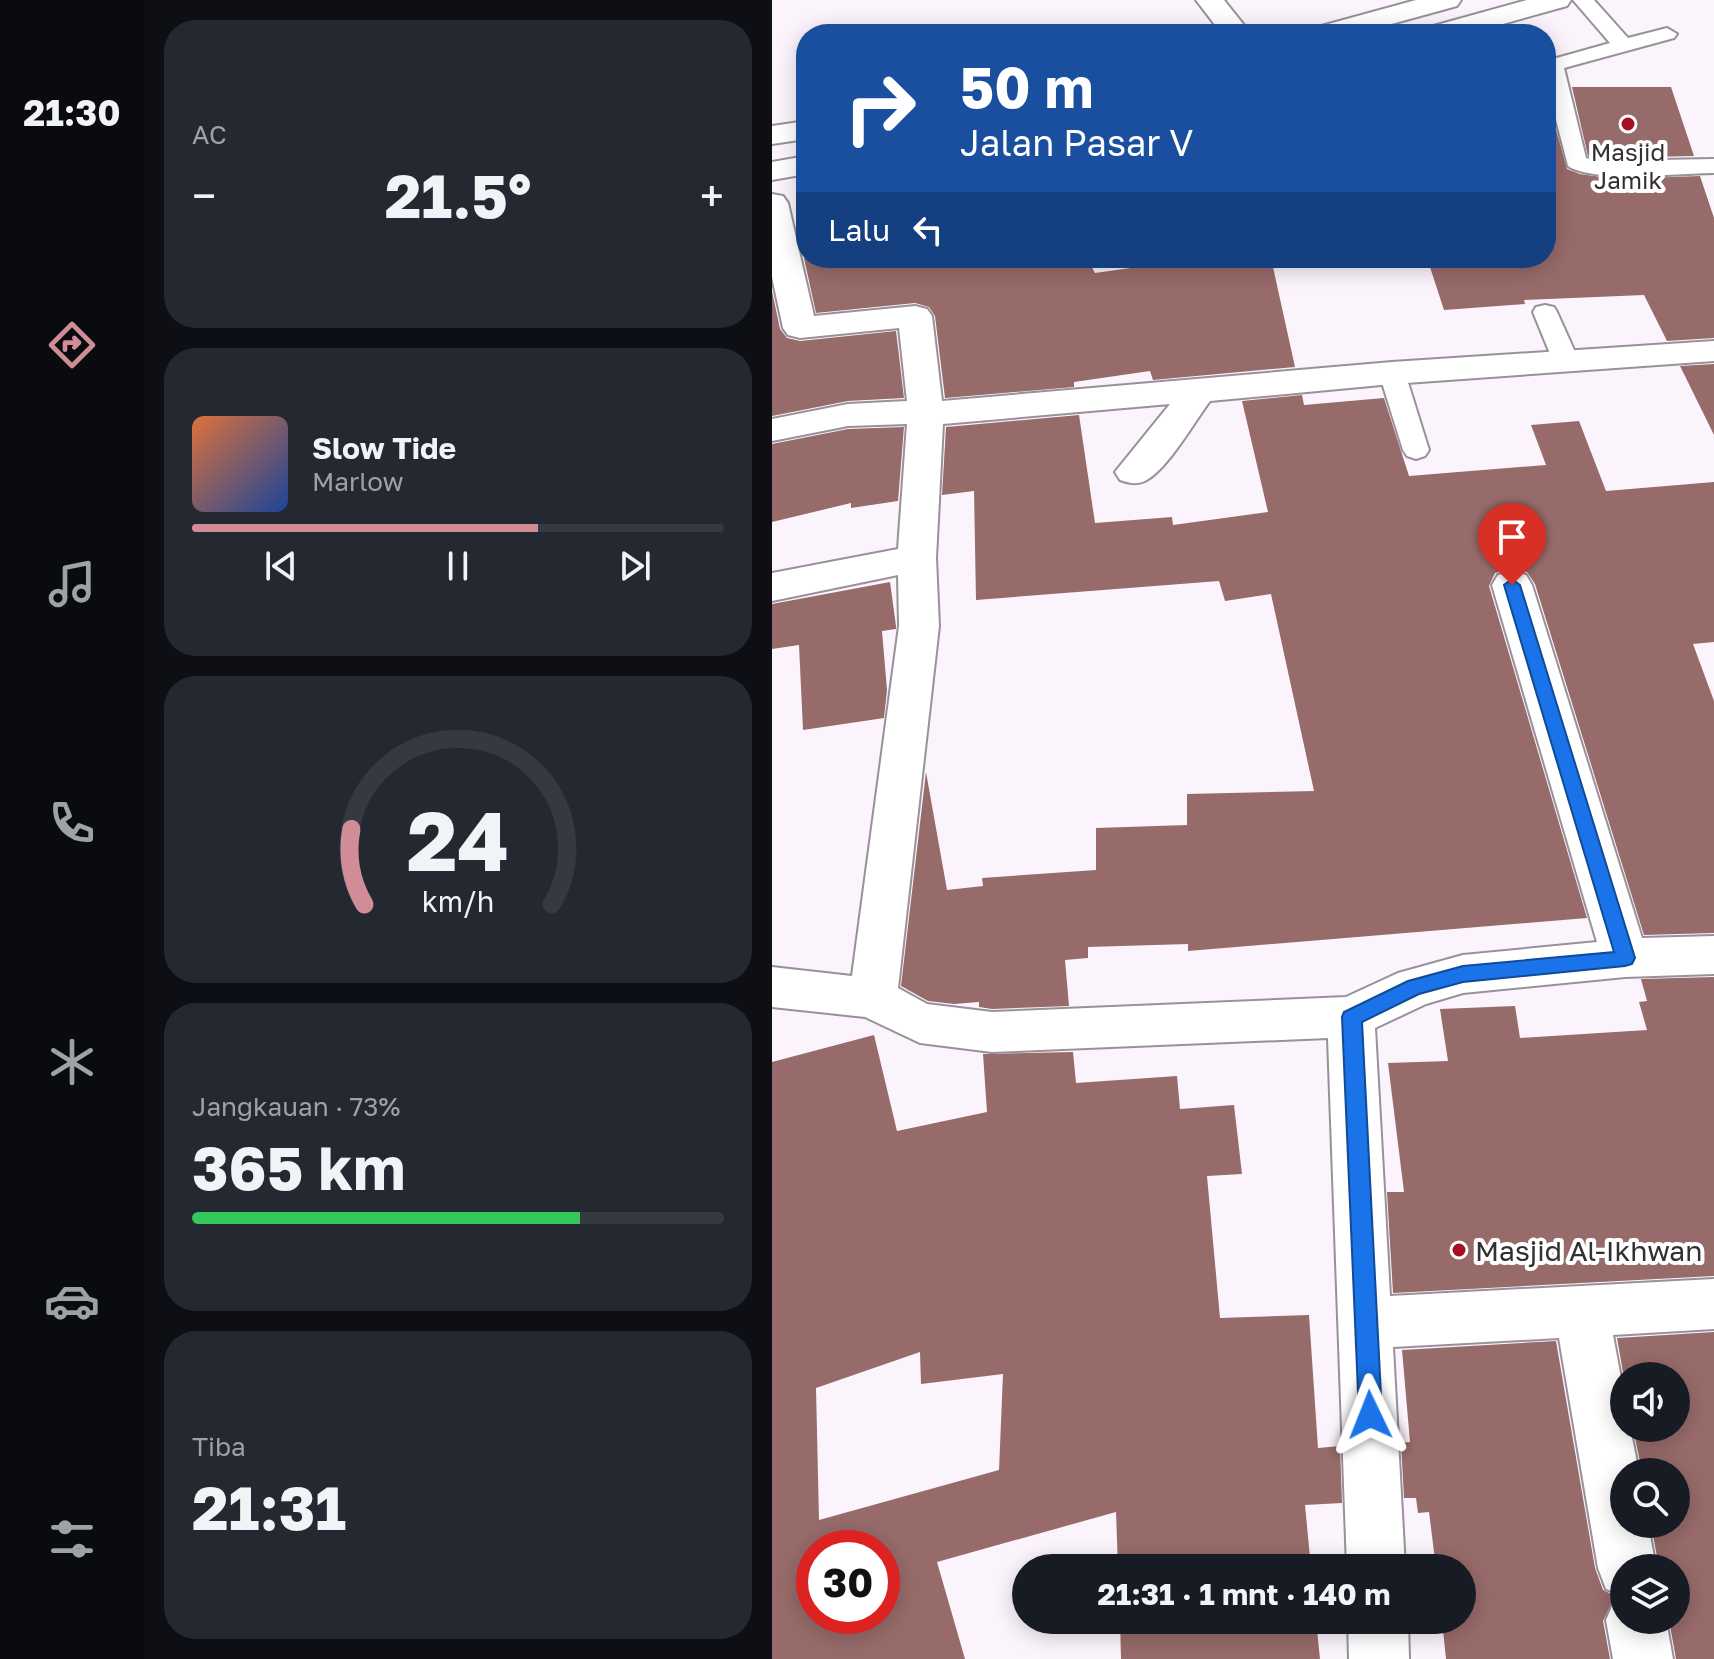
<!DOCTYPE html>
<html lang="id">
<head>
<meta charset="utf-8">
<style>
  :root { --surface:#171b24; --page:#242831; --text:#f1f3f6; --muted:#9ea1a6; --line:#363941; --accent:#d08c97 }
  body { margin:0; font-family:"Golos Text",sans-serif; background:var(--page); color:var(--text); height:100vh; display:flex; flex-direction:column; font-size:30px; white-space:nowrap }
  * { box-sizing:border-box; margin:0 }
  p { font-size:26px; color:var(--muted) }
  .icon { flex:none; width:44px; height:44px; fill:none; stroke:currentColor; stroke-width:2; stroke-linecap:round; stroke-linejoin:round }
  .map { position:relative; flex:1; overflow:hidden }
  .sheet { display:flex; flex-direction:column; gap:20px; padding:20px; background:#0d0f14; width:628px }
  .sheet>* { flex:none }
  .hud { position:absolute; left:24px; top:24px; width:760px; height:244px; border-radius:32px; box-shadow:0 4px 20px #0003; background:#1a4fa0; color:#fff; overflow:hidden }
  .controls { position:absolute; left:838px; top:1362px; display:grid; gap:16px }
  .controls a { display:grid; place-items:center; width:80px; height:80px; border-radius:50%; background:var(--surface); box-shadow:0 4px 20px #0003; font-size:40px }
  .speed { position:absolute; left:24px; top:1530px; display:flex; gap:16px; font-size:40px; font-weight:700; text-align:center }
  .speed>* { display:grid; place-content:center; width:104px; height:104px; border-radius:50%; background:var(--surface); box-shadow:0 4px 20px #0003; line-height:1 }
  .speed .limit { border:12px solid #d22; background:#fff; color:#111 }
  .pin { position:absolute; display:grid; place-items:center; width:68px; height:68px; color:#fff; margin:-82px -34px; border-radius:50% 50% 50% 0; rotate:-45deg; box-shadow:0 0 8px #0007 }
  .pin .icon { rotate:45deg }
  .me { position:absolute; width:88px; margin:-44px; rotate:358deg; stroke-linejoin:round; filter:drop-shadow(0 0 6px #0008) }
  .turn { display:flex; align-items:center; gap:28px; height:168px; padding:0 32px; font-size:36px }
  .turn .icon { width:104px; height:104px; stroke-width:2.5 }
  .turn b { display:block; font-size:56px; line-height:68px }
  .then { display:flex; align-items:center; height:76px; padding:0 32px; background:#0003; gap:16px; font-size:30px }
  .big { font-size:60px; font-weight:700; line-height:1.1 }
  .sheet .tile { flex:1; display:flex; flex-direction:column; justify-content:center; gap:12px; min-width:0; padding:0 28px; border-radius:32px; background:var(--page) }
  .sheet .dial { align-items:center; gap:0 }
  .dial svg { height:208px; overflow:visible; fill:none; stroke:var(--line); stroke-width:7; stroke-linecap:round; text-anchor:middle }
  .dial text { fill:var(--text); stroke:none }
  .song { display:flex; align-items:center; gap:24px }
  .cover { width:96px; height:96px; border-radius:12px; background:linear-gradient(135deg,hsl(20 70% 55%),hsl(220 70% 35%)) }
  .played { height:8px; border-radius:4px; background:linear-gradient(90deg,var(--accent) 65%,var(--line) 65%) }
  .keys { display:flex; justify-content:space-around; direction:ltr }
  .heat { display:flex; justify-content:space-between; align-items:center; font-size:44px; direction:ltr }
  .charge { height:12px; border-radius:6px; background:linear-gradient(90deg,#34c759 73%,var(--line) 0) }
  .trip { position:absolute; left:240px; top:1554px; width:464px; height:80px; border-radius:40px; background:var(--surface); box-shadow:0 4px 20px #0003; font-weight:700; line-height:80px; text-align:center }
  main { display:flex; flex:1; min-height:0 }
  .tab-bar { display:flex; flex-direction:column; width:144px; justify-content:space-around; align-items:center; background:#090b0e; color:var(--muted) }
  .tab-bar .icon { width:56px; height:56px }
  .tab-bar .current { color:var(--accent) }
  .tab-bar b { font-size:36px; color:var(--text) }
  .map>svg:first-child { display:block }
  .building { fill:#976b6a; fill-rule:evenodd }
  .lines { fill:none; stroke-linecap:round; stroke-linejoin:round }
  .lane-casing { stroke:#989199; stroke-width:4 }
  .street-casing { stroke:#989199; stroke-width:4 }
  .primary-casing { stroke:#989199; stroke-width:4 }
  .lane { fill:#fff; fill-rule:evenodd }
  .street { fill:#fff; fill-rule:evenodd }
  .primary { fill:#fff; fill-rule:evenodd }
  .route { fill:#1a73e8; stroke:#114b97; stroke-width:2 }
  .poi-dot { fill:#a70f23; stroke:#fff; stroke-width:3 }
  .labels { text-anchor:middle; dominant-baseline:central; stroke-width:8; stroke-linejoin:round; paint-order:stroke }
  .far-poi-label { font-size:24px; fill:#333033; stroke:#fff }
  .poi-label { font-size:28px; fill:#333033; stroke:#fff; text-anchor:start }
</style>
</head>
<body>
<main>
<nav class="tab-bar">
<b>21:30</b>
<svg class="icon current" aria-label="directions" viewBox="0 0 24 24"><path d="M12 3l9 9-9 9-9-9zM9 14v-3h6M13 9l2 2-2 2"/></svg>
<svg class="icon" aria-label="music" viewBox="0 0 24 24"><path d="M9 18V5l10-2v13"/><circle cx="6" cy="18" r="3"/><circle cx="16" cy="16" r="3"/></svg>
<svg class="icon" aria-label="phone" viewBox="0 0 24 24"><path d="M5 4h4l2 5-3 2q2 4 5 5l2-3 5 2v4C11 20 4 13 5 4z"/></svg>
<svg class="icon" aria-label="climate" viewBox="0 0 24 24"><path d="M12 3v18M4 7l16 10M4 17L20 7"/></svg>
<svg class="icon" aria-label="car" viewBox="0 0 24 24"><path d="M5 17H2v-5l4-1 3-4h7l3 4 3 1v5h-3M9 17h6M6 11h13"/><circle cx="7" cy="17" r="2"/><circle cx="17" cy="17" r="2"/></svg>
<svg class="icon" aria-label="filters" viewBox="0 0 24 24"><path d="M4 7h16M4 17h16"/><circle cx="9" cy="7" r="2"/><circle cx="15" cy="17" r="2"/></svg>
</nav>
<section class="sheet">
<div class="tile"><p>AC</p>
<div class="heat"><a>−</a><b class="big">21.5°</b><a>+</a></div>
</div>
<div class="tile">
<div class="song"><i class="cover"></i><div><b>Slow Tide</b><p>Marlow</p></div></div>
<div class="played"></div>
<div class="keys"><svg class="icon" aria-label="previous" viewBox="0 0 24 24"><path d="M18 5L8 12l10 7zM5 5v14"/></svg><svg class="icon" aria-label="pause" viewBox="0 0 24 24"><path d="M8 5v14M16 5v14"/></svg><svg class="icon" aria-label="next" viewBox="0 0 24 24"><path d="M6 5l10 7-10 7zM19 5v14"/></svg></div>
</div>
<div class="tile dial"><svg viewBox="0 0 100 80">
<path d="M14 69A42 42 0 1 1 86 69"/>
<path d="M14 69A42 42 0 0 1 9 40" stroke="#d08c97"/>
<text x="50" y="56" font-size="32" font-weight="700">24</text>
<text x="50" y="72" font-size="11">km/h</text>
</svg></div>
<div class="tile"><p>Jangkauan · 73%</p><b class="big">365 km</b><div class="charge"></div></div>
<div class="tile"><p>Tiba</p><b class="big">21:31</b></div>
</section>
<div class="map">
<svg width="942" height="1659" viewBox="0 0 942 1659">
  <rect width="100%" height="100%" fill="#fcf4fc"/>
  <g class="building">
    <polygon points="800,87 899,87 922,156 827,158 816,156"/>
    <polygon points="774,93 795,169 808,174 844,179 928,176 942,218 942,338 895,341 872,295 752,300 753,304 672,310 655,258 774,258"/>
    <polygon points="32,258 315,258 323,273 430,258 499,258 523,367 381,380 378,371 302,382 302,387 173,398 163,316 157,307 143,303 44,313"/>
    <polygon points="0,291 8,329 15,338 28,341 124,331 132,398 76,401 0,416"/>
    <polygon points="942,364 942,435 908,366"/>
    <polygon points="530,395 532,405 612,398 637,476 774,465 759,425 807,421 834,491 942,482 942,642 921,644 942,701 942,933 872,935 763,584 755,572 739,568 723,573 717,586 815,918 416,951 416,944 316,947 316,958 293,960 297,1006 220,1009 207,1007 207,1002 182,1004 156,1001 129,986 154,772 175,890 211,886 210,878 324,870 324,828 415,825 415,794 542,791 499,594 453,601 447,581 204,600 202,491 170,495 174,427 307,415 323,523 400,517 401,525 496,512 470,401"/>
    <polygon points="132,427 126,501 79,508 79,503 0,522 0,444 76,429"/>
    <polygon points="118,582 124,626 124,629 110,631 115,690 112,718 31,730 27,645 0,649 0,604"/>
    <polygon points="942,977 942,1276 621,1293 615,1192 632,1192 616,1063 676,1061 668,1009 743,1006 748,1038 875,1030 867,1002 875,1001 869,979"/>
    <path d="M 102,1035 L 125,1131 L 215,1112 L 211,1054 L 301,1052 L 304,1083 L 405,1076 L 408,1109 L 462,1105 L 470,1174 L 435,1176 L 448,1318 L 537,1315 L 546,1448 L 568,1446 L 570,1503 L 533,1505 L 539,1568 L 346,1568 L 344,1512 L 165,1562 L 193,1659 L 0,1659 L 0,1062 ZM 148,1352 L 149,1384 L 231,1374 L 227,1470 L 47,1520 L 44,1388 ZM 42,1548 L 110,1548 L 110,1616 L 42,1616 Z"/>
    <polygon points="942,1332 942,1659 904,1659 897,1620 904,1620 904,1568 887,1568 879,1524 904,1524 904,1472 870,1472 861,1428 904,1428 904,1376 852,1378 845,1338"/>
    <polygon points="784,1341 823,1568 831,1590 843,1596 831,1621 838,1659 674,1659 670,1620 690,1620 690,1568 664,1568 657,1512 646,1513 644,1498 632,1498 629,1443 638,1442 630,1350"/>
    <polygon points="348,1620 544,1620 548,1659 349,1659"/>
  </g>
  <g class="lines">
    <g class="lane-casing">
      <g id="lane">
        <path d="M 801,0 L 822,0 L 856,38 L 895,28 L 905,34 L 902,38 L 792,68 L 814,158 L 827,161 L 942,159 L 942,173 C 908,173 821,183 796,166 L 774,81 L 774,61 L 838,43 Z"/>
        <polygon points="773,305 782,307 785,312 807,361 803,366 785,366 781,361 761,312 764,307"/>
        <polygon points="620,365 629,367 633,373 657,450 653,456 644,459 635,456 631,450 607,373 611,367"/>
      </g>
    </g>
    <g class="street-casing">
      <g id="street">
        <polygon points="424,0 452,0 479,34 450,34"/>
        <path d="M 0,194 L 11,196 L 16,203 L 42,316 L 143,306 L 155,309 L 160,316 L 170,401 L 620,362 L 942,341 L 942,361 L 620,384 L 438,401 C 422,422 396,469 373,481 C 364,485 357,483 348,480 L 343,472 L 398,404 L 171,424 L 164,558 L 167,626 L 126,988 L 155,1004 L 220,1012 L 574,997 L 626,973 L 691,955 L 825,942 L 720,585 L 726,575 L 740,571 L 754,575 L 760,585 L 870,938 L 942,936 L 942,974 L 853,977 L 691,993 L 654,1004 L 603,1028 L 618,1296 L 942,1279 L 942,1329 L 841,1335 L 852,1394 L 852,1428 L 858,1428 L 867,1472 L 852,1472 L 852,1524 L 876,1524 L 884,1568 L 852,1568 L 852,1620 L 894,1620 L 901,1659 L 841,1659 L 834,1620 L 843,1599 L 851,1596 L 834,1589 L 826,1568 L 787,1338 L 621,1347 L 633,1568 L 575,1568 L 556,1038 L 220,1052 L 148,1043 L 93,1017 L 0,1007 L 0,967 L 80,976 L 127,626 L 126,575 L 0,601 L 0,573 L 126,549 L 135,424 L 76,426 L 0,441 L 0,419 L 76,404 L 135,401 L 127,328 L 28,338 L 16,335 L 11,328 L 0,277 Z"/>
        <polygon points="576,1620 636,1620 637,1659 577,1659"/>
      </g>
    </g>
    <g class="primary-casing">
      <g id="primary">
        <polygon points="644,0 689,0 685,6 583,34 538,34 542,28"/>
        <polygon points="755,0 799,0 795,6 695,34 650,34 654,28"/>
        <polygon points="34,121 34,139 0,144 0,126"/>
        <polygon points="34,156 34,174 0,180 0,162"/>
      </g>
    </g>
    <use href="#lane" class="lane"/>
    <use href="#street" class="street"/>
    <use href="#primary" class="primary"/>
  </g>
  <polygon class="route" points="740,579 748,585 863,958 860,964 853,966 691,982 647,994 590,1022 610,1415 607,1423 598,1426 590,1423 587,1415 570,1017 572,1012 636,981 691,966 842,952 732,585"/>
  <g class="poi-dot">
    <circle cx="856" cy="124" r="8"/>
    <circle cx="687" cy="1250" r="8"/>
  </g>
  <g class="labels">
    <g class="far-poi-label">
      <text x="856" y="151">Masjid<tspan x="856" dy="28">Jamik</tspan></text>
    </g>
    <g class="poi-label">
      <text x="703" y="1250">Masjid Al-Ikhwan</text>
    </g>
  </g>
</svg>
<div class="controls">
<a><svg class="icon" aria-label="sound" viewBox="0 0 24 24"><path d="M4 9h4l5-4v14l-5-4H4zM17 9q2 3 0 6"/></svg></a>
<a><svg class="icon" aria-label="search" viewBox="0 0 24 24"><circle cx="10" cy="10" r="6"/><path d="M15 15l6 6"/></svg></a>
<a><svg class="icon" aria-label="layers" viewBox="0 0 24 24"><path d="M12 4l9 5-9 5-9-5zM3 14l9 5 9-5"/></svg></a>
</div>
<div class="speed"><div class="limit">30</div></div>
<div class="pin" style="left:740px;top:585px;background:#d93025"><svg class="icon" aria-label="arrive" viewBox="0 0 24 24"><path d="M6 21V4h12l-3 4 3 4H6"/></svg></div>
<svg class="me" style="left:598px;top:1415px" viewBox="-20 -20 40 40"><path d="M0-17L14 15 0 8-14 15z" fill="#1a73e8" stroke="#fff" stroke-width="4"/></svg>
<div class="trip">21:31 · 1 mnt · 140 m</div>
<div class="hud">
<div class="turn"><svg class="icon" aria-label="right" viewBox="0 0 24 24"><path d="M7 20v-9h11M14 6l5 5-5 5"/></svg><div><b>50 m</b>Jalan Pasar V</div></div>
<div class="then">Lalu<svg class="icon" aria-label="left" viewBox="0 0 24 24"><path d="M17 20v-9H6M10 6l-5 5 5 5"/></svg></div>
</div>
</div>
</main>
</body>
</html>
